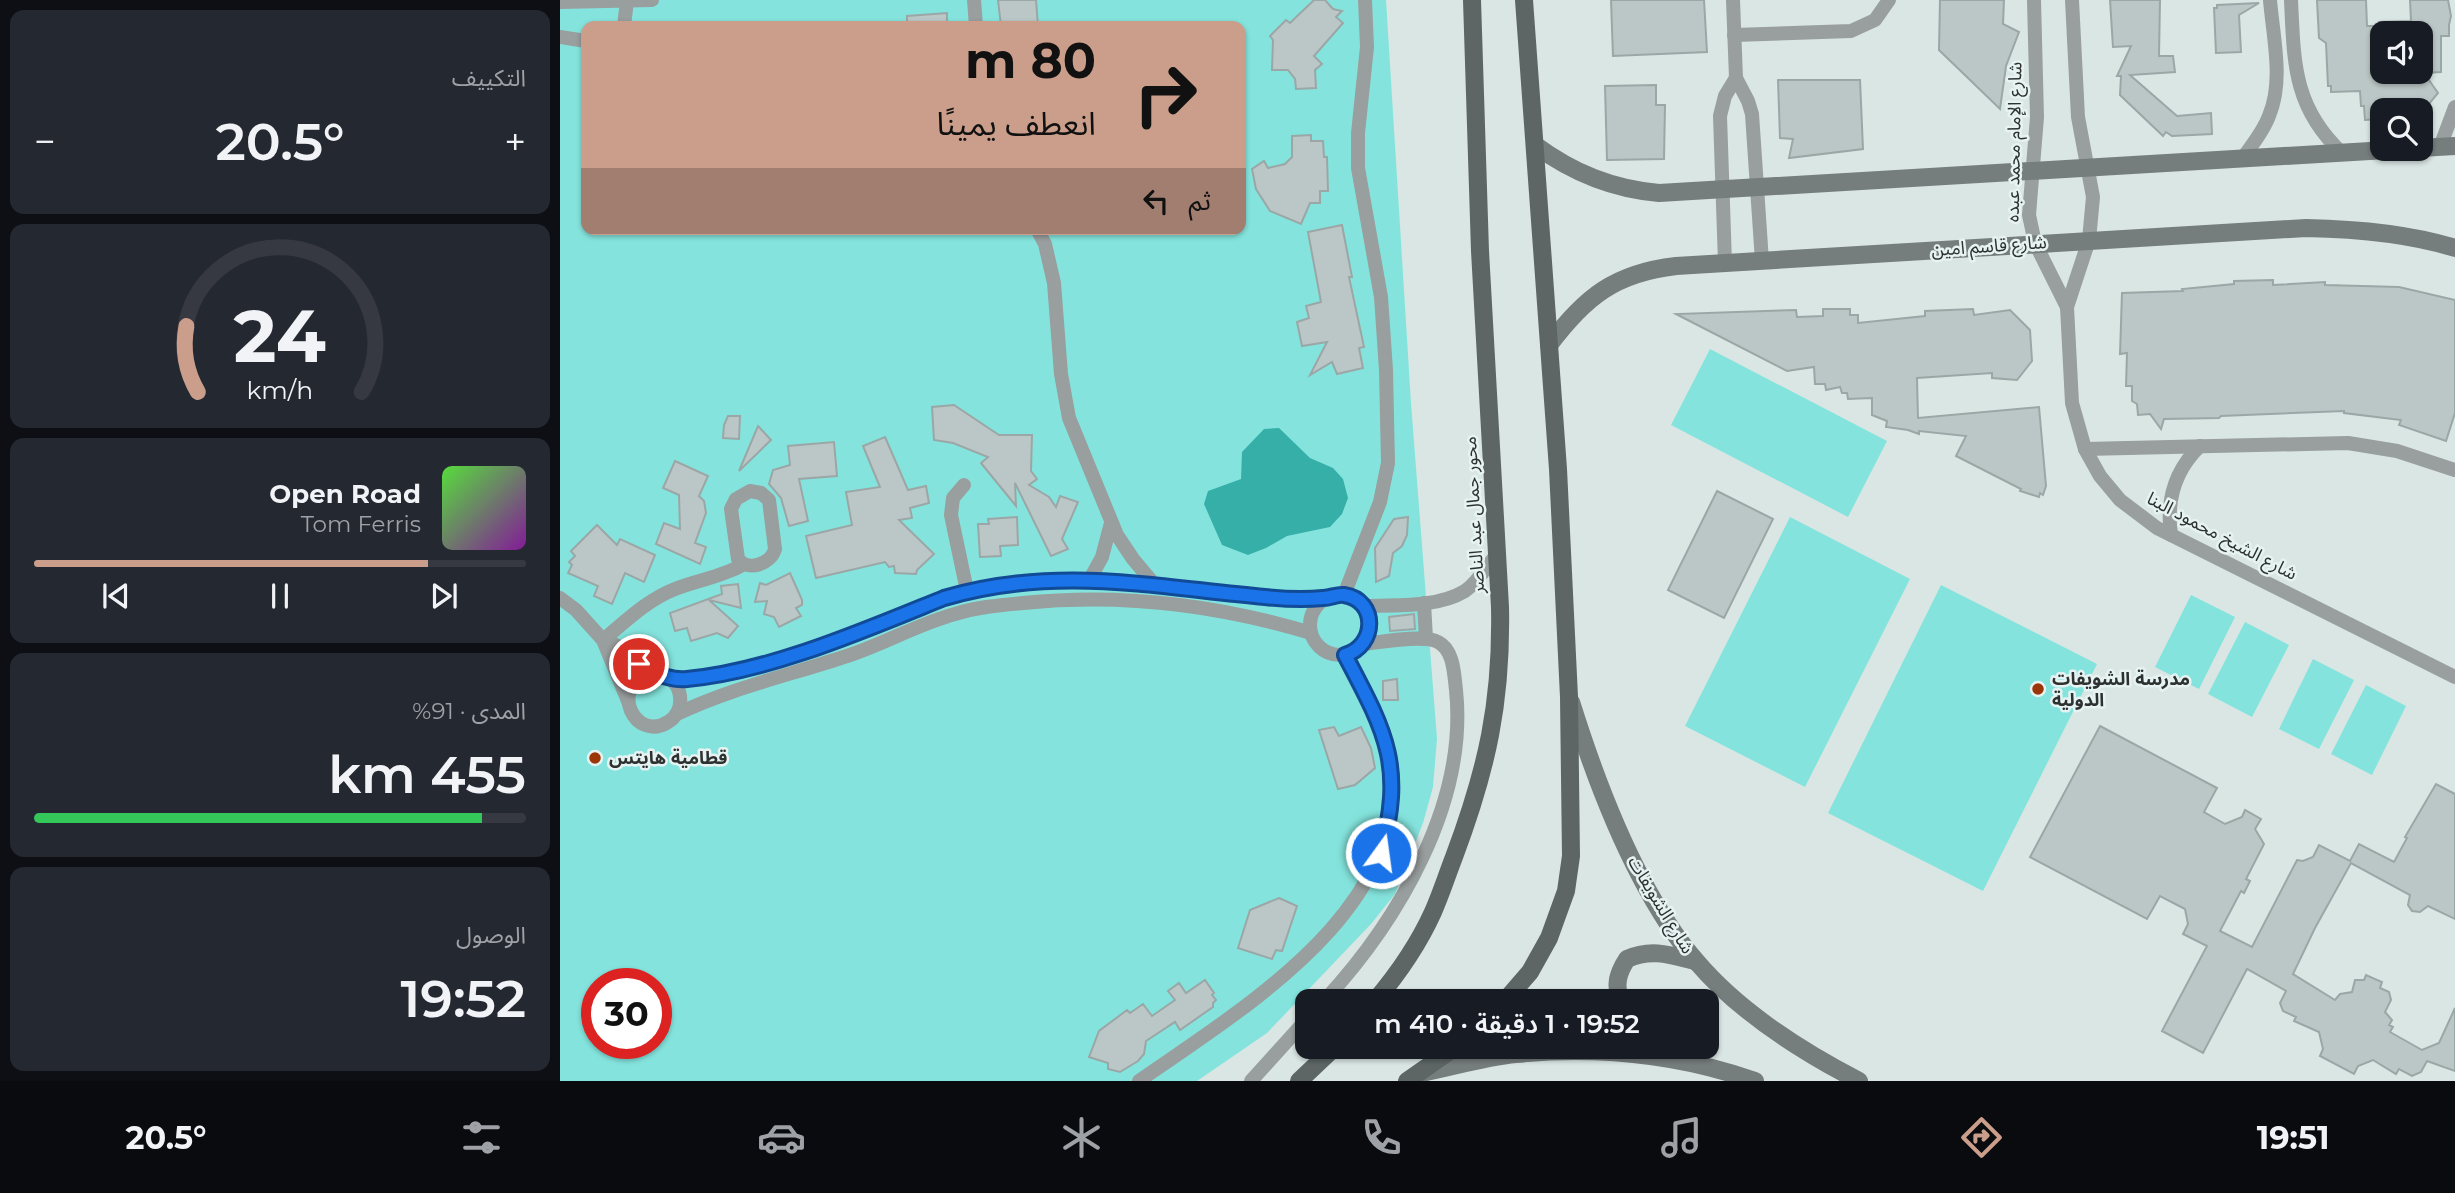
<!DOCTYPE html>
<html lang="ar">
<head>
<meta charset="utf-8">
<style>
  :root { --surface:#171b24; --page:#242831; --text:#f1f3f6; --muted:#9ea1a6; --line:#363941; --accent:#ca9e8b }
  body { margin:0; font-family:Montserrat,"Noto Sans Arabic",sans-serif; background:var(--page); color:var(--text); direction:rtl; height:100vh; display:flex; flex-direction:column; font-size:26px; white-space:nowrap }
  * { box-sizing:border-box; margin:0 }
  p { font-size:23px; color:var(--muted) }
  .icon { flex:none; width:38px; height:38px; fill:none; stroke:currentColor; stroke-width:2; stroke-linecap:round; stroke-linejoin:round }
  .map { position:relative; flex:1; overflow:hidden; direction:ltr }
  .details { display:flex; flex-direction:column; gap:10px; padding:10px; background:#0d0f14; width:560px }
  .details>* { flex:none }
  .top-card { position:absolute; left:21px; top:21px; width:665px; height:214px; border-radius:14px; box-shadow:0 2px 5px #0004; direction:rtl; background:#ca9e8b; color:#111; overflow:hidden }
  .tools { position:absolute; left:1810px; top:21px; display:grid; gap:14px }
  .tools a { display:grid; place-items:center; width:63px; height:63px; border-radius:14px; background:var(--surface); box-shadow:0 2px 5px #0004; font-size:35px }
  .speed { position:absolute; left:21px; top:968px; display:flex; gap:14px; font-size:35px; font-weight:700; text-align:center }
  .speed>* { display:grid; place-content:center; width:91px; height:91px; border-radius:50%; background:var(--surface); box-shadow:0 2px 5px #0004; line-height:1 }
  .speed .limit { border:10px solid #d22; background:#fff; color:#111 }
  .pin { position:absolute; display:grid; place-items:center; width:60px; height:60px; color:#fff; margin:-30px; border:4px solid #fff; border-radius:50%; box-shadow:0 2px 7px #0007 }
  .me { position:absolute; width:77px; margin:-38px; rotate:14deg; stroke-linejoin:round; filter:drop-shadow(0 0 5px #0008) }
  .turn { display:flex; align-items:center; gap:24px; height:147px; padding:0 35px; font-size:32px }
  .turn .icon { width:91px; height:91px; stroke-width:2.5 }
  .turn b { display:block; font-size:49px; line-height:60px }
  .then { display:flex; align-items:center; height:66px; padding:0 35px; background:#0003; gap:14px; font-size:26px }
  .big { font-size:52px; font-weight:600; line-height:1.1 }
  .details .tile { flex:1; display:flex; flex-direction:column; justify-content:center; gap:10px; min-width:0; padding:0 24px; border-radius:14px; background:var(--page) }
  .details .dial { align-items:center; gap:0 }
  .dial svg { height:182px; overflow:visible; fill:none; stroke:var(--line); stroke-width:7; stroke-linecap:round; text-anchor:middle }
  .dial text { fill:var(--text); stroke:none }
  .song { display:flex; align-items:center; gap:21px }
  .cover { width:84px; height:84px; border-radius:10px; background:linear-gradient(135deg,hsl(110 70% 55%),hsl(290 70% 35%)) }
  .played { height:7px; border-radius:4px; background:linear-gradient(90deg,var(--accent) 80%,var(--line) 80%) }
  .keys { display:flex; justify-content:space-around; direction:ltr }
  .heat { display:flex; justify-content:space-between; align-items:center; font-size:38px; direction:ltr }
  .charge { height:10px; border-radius:5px; background:linear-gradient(90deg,#34c759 91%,var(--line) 0) }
  .trip { position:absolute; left:735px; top:989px; width:424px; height:70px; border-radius:14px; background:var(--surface); box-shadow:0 2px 5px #0004; font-weight:600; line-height:70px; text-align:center; direction:rtl }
  .tab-bar { display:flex; height:112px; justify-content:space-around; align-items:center; background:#090b0e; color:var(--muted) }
  .tab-bar .icon { width:49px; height:49px }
  .tab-bar .on { color:var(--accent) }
  .tab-bar b { font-size:32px; color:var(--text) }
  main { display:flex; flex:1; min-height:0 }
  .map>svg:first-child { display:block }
  .green { fill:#84e4dd; fill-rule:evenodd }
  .water { fill:#36afa9 }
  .building { fill:#bbc7c6; stroke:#9ba7a6; stroke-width:2 }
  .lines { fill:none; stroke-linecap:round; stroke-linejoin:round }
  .street { stroke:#999e9e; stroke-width:14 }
  .secondary { stroke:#767d7d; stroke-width:18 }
  .primary { stroke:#5d6665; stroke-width:18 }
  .route-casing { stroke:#114b97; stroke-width:18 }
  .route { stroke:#1a73e8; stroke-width:12 }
  .poi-dot { fill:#9b3608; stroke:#e6f3f2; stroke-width:2.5 }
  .labels { text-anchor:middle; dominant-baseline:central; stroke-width:5; stroke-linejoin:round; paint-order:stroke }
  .street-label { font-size:18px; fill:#2d3231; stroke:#e6f3f2 }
  .poi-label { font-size:18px; font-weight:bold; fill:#2d3231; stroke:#e6f3f2; text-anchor:start }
</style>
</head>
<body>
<main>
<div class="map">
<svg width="1895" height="1081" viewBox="0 0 1895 1081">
  <rect width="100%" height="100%" fill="#d9e6e4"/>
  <g class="green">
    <path d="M 0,0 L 826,0 L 851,403 L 877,739 L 873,787 L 863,823 L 835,894 L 811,924 L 707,1033 L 637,1081 L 0,1081 ZM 26,26 L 681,26 L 681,229 L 26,229 ZM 37,984 L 96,984 L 96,1043 L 37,1043 Z"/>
    <polygon points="1150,349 1327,441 1288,517 1111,425"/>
    <polygon points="1230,517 1350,579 1245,787 1125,726"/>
    <polygon points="1381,585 1537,664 1423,891 1268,813"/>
    <polygon points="1631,595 1675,617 1639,689 1595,667"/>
    <polygon points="1685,622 1729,645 1692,717 1648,694"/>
    <polygon points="1753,659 1794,680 1759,749 1719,729"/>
    <polygon points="1806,685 1846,706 1812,775 1771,754"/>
  </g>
  <polygon class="water" points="719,428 750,458 773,468 783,479 788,498 782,514 770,527 727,536 706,548 688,555 662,545 644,504 648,491 681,479 682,452 704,429"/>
  <g class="building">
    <polygon points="438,0 476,0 478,26 441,26"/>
    <polygon points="754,0 765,0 773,9 782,11 776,17 783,23 754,56 762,64 755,70 756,88 736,89 735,79 728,70 712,70 713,40 710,36 726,20 730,23"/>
    <polygon points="1051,0 1144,0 1147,52 1053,56"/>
    <polygon points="1380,0 1444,0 1443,24 1459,32 1446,66 1440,109 1379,50"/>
    <polygon points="1550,0 1600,0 1599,56 1613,56 1615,72 1570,75 1617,116 1651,113 1652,134 1612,136 1606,132 1603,136 1560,95 1561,76 1557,76 1571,46 1553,47"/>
    <polygon points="1757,0 1806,0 1807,26 1815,26 1817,74 1860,72 1860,33 1819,33 1819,22 1851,21 1850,0 1888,0 1891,16 1889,25 1889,36 1881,36 1881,72 1864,73 1878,93 1864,110 1818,110 1819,119 1805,120 1804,106 1801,106 1800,91 1771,92 1771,86 1768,86 1766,43 1759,38"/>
    <polygon points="1699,3 1679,15 1681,52 1656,53 1654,8 1657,8 1657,5"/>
    <polygon points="387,13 387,26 347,26 347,16"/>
    <polygon points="1218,80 1300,80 1303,149 1229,158 1233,139 1220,138"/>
    <polygon points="1096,85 1096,105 1105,105 1104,159 1047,160 1045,86"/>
    <polygon points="751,135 751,141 763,141 764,157 767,157 768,191 760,191 760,203 750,203 741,224 710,211 696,189 692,169 704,161 708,168 725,164 732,157 732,136"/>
    <polygon points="782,225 792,277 789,277 804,347 799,348 803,368 777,374 772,362 750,375 767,342 742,346 737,322 749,318 746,306 761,302 748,232"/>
    <polygon points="1713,280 1713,285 1765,282 1765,285 1839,287 1895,300 1895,413 1886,441 1839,425 1841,420 1784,413 1784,411 1661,416 1659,418 1604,419 1601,429 1590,414 1578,415 1577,404 1572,401 1572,386 1566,386 1567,353 1560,354 1562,293 1623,291 1622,289 1674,284 1674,281"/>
    <polygon points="1263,309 1290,309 1290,315 1298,315 1298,323 1365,316 1365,311 1413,309 1414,315 1450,310 1470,330 1472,361 1457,380 1432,378 1432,373 1357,378 1358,418 1479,407 1486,486 1483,495 1480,493 1479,497 1460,491 1461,489 1396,456 1406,436 1359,431 1359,434 1348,430 1326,427 1327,421 1312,415 1312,398 1288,399 1287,393 1282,393 1280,387 1266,390 1265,384 1255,384 1254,367 1227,371 1116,314 1236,310 1237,317 1263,316"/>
    <polygon points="394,405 439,435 472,435 471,471 477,479 469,485 489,497 496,507 500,496 518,502 502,539 508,549 491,556 455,483 456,506 421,463 428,457 393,443 374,440 372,407"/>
    <polygon points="168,416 180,416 179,439 163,438 164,425"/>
    <polygon points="198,426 211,440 179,471"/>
    <polygon points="325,437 348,490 366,486 369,503 350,508 352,518 339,520 374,554 357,570 356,574 335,573 334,566 329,567 325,562 256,578 246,536 292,525 286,492 320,487 303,446"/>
    <polygon points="274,442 277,476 239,479 248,521 229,526 221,498 209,484 213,470 230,465 228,446"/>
    <polygon points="115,461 148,476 139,496 144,501 146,513 135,543 146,547 140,564 96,544 104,523 120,529 119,495 103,488"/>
    <polygon points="1157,491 1213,519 1164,618 1108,590"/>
    <polygon points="457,517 458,545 440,546 441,556 420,557 418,524 429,524 428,519"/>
    <polygon points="848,517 847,535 842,546 833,553 829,576 816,582 815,548 834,519"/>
    <polygon points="37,525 57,545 60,539 95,555 84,582 65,573 52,604 34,596 38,586 8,573 12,565 9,562 15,556 11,551"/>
    <polygon points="230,573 242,600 242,605 236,608 241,616 219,627 214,617 204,614 207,601 195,602 200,583 206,585"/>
    <polygon points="178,584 181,608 149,600 178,626 168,638 157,633 131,641 127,628 115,631 110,613 162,594 161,586"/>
    <polygon points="854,614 855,629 830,631 829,617"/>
    <polygon points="837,679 838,700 823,700 823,681"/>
    <polygon points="1540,726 1657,788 1644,812 1665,824 1682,817 1685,810 1701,819 1695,829 1704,844 1686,879 1690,881 1684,893 1681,891 1660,931 1692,947 1737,860 1743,861 1753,857 1759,845 1790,861 1799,844 1834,862 1847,838 1845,837 1876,784 1895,794 1895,919 1868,906 1860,912 1852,911 1848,905 1850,895 1791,863 1755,928 1733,974 1775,1000 1780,994 1792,992 1795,980 1804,980 1806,975 1822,982 1820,988 1829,992 1831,1000 1825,1012 1832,1020 1829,1025 1833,1027 1830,1032 1862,1050 1879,1043 1895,1008 1895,1071 1867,1061 1861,1072 1852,1076 1839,1069 1836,1074 1813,1060 1798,1066 1794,1074 1760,1056 1763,1049 1759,1032 1734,1021 1736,1017 1723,1011 1720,1003 1726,991 1687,969 1643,1053 1602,1031 1647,946 1623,934 1628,924 1625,909 1600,896 1587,919 1470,857"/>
    <polygon points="774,727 779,736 801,727 811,748 815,768 795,785 778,789 759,730"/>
    <polygon points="719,898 737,906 722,951 716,950 712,959 678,948 690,910"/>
    <polygon points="645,980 654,993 652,995 656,1000 653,1003 653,1007 620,1030 615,1022 586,1041 584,1054 578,1061 560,1072 548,1069 548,1063 529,1057 539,1031 567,1010 570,1013 583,1004 592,1016 615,1000 608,991 619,983 626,993"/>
  </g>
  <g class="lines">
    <g class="street">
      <polyline points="414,0 416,26"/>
      <polyline points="1173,0 1176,78 1188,101 1192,114 1202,261"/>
      <polyline points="1474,0 1477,117 1469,215 1475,243 1507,307"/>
      <polyline points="1512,0 1518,117 1533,197 1529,240 1507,307 1512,403 1525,449 1540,476 1560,500 1597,528 1895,677"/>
      <path d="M 1731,0 C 1734,62 1733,107 1782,153"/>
      <polyline points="0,2 92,0"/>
      <polyline points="64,26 67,1"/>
      <polyline points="1174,35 1291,31 1315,20 1329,0"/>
      <polyline points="0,37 26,41"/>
      <polyline points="1880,147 1895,107"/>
      <path d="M 1682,159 C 1692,145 1703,132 1709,116 C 1724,81 1713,37 1710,0"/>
      <polyline points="477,229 485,244 494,283 501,374 509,418 557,535 573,559 594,584"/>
      <polyline points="1165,263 1160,116 1165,96 1176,78"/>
      <polyline points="1525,449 1788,443 1837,451 1895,470"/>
      <polyline points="404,485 393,498 391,515 407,591"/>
      <path d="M 190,491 L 201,493 L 209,500 L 215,549 C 211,564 188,572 178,559 L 171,509 L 176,499 Z"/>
      <path d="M 1611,535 C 1606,500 1615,470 1640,446"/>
      <polyline points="530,579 542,557 551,523"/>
      <polyline points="784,595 820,502 828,463 826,370 821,297 798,168 798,133 807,47 805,0"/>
      <circle cx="780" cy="625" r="30"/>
      <polyline points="0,598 16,610 43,640 68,701"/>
      <polyline points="864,603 866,639"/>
      <path d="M 803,606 C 835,605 877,608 905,591 C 918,582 927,566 937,554"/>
      <path d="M 43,640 C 63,645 72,659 87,671 C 92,676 100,674 107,677 C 124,686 125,712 108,722 C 75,743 48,686 90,674"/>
      <path d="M 43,640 C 66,621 87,600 115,589 C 137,580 162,577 182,565"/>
      <path d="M 111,680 C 179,676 248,651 311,626 C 351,611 390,593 432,586 C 548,567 653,601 766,598"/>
      <path d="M 117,714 C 171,688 230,675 287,656 C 324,644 358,624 395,614 C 417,607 441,605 463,603 C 561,593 658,605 751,633"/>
      <path d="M 764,1001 C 838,921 908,803 896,690 C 894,674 894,650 878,642 C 864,634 821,642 804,644"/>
      <path d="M 579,1081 C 683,1008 863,903 828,751 C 820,716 802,686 785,655"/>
      <polyline points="691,1081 747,1019"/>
    </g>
    <g class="secondary">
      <path d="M 975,145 C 1013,173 1052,189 1099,193 L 1844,149"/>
      <polyline points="1860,148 1895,146"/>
      <path d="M 989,345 C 1025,297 1055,273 1116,266 L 1746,228 C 1796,229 1847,233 1895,248"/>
      <path d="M 1011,702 C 1037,785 1078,894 1136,961 C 1179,1012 1241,1051 1299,1081"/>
      <path d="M 1061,1001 C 1054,985 1058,973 1067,959 C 1091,948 1111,955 1135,961"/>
      <path d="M 861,1073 C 892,1067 924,1057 956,1054 C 1038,1046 1117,1054 1195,1081"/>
    </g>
    <g class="primary">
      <path d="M 815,1001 C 837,975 859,943 873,912 C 881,894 887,875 894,857 C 927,769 942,702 940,607 L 920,251 L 912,0"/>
      <polyline points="945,1001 970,972 989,938 1006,891 1011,856 1009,697 998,469 964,0"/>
      <polyline points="739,1081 776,1046"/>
      <polyline points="847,1081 897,1046"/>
    </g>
  </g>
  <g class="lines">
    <g class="route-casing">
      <path id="route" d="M 79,664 L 90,674 C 104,674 111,681 127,679 C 211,671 305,630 384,598 C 496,565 593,587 705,597 C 724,599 744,600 763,598 C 771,598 777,594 784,595 C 818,600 817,646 785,655 C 825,731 845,765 821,853"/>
    </g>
    <use href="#route" class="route"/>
  </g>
  <g class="poi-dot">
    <circle cx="1478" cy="689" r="7"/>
    <circle cx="35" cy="758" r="7"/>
  </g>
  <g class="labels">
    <g class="street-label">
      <text transform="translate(1454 142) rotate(-89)">شارع الإمام محمد عبده</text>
      <text transform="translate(1429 246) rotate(-4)">شارع قاسم امين</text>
      <text transform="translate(914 515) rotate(-93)">محور جمال عبد الناصر</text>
      <text transform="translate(1662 536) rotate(28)">شارع الشيخ محمود البنا</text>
      <text transform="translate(1101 905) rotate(59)">شارع الشويفات</text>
    </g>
    <g class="poi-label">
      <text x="1492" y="679">مدرسة الشويفات<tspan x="1492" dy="21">الدولية</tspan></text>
      <text x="49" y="758">قطامية هايتس</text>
    </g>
  </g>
</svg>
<div class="tools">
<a><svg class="icon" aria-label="sound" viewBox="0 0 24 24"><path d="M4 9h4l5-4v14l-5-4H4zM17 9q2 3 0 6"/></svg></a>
<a><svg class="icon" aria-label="search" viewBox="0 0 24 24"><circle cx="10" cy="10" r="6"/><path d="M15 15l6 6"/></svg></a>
</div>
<div class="speed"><div class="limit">30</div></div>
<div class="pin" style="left:79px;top:664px;background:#d93025"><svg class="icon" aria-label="arrive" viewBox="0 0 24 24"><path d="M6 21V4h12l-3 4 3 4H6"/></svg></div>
<svg class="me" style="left:821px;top:853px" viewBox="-20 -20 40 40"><circle r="17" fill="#1a73e8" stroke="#fff" stroke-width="3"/><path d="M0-11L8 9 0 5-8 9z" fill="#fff"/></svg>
<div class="trip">19:52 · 1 دقيقة · 410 m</div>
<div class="top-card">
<div class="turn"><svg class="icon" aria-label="right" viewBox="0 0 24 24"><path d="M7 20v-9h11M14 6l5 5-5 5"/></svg><div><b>80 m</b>انعطف يمينًا</div></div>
<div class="then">ثم<svg class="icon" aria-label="left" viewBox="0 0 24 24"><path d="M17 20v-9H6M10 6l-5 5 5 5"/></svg></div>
</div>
</div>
<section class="details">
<div class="tile"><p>التكييف</p>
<div class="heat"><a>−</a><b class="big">20.5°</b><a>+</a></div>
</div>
<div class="tile dial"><svg viewBox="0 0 100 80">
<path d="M14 69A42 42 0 1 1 86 69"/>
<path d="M14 69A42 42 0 0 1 9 40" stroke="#ca9e8b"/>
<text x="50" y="56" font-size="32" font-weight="700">24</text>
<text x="50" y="72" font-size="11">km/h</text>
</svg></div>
<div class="tile">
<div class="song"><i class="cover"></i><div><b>Open Road</b><p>Tom Ferris</p></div></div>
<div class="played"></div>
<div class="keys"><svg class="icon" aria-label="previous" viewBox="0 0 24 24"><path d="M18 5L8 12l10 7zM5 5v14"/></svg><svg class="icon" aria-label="pause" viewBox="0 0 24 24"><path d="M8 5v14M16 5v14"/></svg><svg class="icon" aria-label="next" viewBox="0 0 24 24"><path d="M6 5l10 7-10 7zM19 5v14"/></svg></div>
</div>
<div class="tile"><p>المدى · 91%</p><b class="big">455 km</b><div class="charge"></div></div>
<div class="tile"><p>الوصول</p><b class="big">19:52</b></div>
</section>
</main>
<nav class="tab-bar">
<b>19:51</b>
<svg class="icon on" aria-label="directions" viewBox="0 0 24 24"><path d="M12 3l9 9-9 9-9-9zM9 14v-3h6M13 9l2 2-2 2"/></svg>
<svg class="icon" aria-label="music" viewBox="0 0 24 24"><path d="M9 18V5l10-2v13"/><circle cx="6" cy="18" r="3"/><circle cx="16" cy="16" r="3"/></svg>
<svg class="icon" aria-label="phone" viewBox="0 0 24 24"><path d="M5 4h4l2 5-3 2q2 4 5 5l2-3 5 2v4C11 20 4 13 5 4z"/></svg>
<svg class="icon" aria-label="climate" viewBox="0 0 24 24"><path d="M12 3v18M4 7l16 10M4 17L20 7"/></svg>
<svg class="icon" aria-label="car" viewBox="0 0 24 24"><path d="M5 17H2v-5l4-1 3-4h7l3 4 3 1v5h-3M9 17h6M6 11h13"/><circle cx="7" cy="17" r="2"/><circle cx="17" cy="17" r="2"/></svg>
<svg class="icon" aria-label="filters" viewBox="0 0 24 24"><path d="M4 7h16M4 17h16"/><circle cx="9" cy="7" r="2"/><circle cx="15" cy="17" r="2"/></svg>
<b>20.5°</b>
</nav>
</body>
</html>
